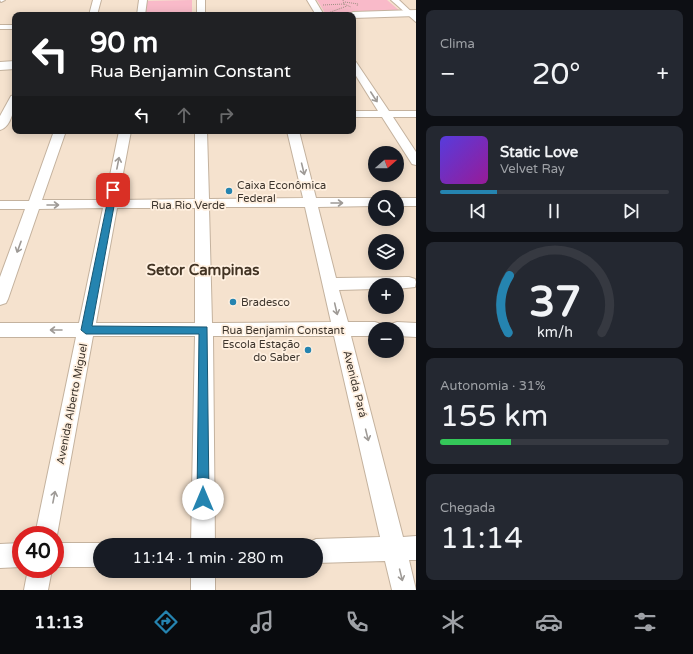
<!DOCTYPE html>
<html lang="pt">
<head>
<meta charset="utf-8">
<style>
  :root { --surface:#171b24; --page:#242831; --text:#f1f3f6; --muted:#9ea1a6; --line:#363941; --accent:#2584b0 }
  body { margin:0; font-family:"Varela Round",sans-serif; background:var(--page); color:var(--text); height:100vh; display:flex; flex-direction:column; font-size:15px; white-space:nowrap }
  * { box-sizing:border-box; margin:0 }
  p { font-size:13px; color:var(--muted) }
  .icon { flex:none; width:22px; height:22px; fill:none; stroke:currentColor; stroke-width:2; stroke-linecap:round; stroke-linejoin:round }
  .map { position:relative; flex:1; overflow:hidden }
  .details { display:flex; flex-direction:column; gap:10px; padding:10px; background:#0d0f14; width:277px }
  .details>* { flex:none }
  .guide { position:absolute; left:12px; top:12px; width:344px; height:122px; border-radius:8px; box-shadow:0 2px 10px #0003; background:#202124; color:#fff; overflow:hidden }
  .needle { width:26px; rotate:70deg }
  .fabs { position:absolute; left:368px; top:146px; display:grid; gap:8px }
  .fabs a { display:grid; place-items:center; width:36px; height:36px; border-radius:50%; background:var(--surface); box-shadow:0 2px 10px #0003; font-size:20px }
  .speed { position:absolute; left:12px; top:526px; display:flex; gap:8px; font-size:20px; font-weight:700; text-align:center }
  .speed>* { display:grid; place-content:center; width:52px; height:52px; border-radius:50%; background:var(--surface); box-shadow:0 2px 10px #0003; line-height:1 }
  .speed .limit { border:6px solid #d22; background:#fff; color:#111 }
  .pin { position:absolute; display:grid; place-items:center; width:34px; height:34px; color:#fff; margin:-17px; border-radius:8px; box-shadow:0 2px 6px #0006 }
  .me { position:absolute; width:44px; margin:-22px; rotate:0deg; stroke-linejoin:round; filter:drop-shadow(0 0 3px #0008) }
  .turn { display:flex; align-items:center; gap:14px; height:84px; padding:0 12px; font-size:18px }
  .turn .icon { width:52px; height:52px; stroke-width:2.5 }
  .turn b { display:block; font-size:28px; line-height:34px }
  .lanes { display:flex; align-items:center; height:38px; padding:0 12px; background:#0003; justify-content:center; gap:20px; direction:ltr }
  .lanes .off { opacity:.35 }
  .big { font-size:30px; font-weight:600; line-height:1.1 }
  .details .widget { flex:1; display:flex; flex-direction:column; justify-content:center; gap:6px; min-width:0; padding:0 14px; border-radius:8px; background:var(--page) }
  .details .dial { align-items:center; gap:0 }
  .dial svg { height:104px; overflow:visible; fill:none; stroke:var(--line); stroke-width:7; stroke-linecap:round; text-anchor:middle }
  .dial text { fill:var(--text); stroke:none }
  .song { display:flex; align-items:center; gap:12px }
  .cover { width:48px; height:48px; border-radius:6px; background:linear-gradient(135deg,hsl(250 70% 55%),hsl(300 70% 35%)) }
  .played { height:4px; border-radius:2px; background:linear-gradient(90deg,var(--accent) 25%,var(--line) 25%) }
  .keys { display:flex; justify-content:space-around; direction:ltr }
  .heat { display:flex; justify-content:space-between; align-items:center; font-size:22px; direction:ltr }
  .charge { height:6px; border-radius:3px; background:linear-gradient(90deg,#34c759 31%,var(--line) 0) }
  .trip { position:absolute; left:93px; top:538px; width:230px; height:40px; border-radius:20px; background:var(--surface); box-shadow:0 2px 10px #0003; font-weight:600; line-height:40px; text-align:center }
  .tabs { display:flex; height:64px; justify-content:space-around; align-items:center; background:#090b0e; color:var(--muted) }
  .tabs .icon { width:28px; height:28px }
  .tabs .selected { color:var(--accent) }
  .tabs b { font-size:18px; color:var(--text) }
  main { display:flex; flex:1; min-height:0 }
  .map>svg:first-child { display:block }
  .green { fill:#f9bac9 }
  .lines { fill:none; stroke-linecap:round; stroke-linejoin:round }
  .minor-casing { stroke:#c4b29e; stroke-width:2 }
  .major-casing { stroke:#c4b29e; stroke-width:2 }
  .path { stroke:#9d8f81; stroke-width:1; stroke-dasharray:1 1; stroke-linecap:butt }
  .minor { fill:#fff; fill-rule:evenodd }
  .major { fill:#fff; fill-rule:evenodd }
  .oneway { stroke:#9e9a96 }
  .route { fill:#2584b0; stroke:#185672 }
  .poi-dot { fill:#2584b0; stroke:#fff0e0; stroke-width:1.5 }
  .labels { text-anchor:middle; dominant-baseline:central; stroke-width:3.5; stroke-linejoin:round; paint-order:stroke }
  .poi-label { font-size:11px; fill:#3d352d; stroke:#fff0e0; text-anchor:start }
  .street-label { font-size:11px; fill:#3d352d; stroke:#fff0e0 }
  .district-label { font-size:15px; font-weight:bold; fill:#423323; stroke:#fff0e0 }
</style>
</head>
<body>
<main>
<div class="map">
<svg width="416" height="590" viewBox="0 0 416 590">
  <rect width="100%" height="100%" fill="#f5e2ce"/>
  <g class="green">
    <polygon points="192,0 192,15 145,15 146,1"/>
    <polygon points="317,0 387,0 400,11 325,13"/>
  </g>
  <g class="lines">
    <g class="minor-casing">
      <g id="minor">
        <polygon points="0,0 5,0 1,2"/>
        <polygon points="93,0 101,0 97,15 89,15"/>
        <polygon points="139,0 147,0 145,15 137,15"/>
        <rect x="197" y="0" width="8" height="15"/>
        <polygon points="307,0 315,0 324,15 316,15"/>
        <polygon points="391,0 399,0 416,16 416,22"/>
        <rect x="0" y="25" width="15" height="4"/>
        <polygon points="353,61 356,62 389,111 416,111 416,117 393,117 416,152 416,165 412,164 382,117 353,117 353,111 378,111 353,71"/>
        <path d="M 15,95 C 15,105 12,127 0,130 L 0,116 L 11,96 Z"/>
        <path d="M 54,131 L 66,131 L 42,200 L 105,200 L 119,131 L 131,131 L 118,200 L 195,199 L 195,131 L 207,131 L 209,199 L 303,198 L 287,131 L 299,131 L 316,198 L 375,198 L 375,206 L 318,207 L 336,278 L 409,277 L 415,279 L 416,282 L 415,287 L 397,289 L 397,285 L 375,285 L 375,289 L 339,290 L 348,322 L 375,322 L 381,324 L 383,329 L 375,329 L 375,336 L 351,336 L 403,537 L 416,536 L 416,560 L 409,560 L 416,590 L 392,590 L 385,561 L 316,563 L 316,545 L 307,545 L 308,543 L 316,539 L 380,537 L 334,336 L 213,336 L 215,545 L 191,545 L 195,336 L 93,336 L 57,535 L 55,541 L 55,535 L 35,535 L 76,337 L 0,337 L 0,323 L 79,323 L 103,208 L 39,209 L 8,299 L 6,303 L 0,305 L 0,277 L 25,209 L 0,209 L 0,201 L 29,201 ZM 209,207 L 305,207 L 331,322 L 212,323 ZM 117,208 L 195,208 L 195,323 L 96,323 Z"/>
        <rect x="397" y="198" width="19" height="8"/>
        <polygon points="397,322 416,323 416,337 397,336 397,329 389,329 391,324"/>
        <polygon points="21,543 21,567 0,568 0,544"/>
        <polygon points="55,543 100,543 104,545 100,545 100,567 55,567"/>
        <polygon points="28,569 52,569 48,590 24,590"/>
        <rect x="191" y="571" width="24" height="19"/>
      </g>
    </g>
    <g class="major-casing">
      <g id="major">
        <polygon points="416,10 416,16 353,18 353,15 348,15 353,12"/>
        <polygon points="15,61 15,69 0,70 0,62"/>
      </g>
    </g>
    <g class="path">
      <polyline points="345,2 358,4 357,6"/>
      <polyline points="344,4 351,7"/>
      <polyline points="323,5 344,4 343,0"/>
      <polyline points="328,13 347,6"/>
    </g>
    <use href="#minor" class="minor"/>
    <use href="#major" class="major"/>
  </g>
  <defs><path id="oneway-shaft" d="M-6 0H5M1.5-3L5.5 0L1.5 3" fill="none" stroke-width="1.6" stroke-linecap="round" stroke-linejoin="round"/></defs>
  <g class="oneway">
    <use href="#oneway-shaft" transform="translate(374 97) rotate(57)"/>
    <use href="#oneway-shaft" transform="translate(118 163) rotate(-79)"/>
    <use href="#oneway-shaft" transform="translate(303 169) rotate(76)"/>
    <use href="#oneway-shaft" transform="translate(337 203)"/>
    <use href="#oneway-shaft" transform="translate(53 205)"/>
    <use href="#oneway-shaft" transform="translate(19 247) rotate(110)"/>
    <use href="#oneway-shaft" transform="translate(336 309) rotate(77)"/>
    <use href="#oneway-shaft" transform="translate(56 330) rotate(180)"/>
    <use href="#oneway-shaft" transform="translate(367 435) rotate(76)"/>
    <use href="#oneway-shaft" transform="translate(54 497) rotate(-79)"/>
    <use href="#oneway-shaft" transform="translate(401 575) rotate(76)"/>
  </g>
  <polygon class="route" points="110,189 117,190 92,326 207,327 209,499 207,503 203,505 199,503 197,499 199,334 86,334 81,330"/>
  <g class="poi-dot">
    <circle cx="229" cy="191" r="4"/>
    <circle cx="233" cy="302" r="4"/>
    <circle cx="308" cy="350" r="4"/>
  </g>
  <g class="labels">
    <g class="poi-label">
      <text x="237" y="185">Caixa Econômica<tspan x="237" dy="13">Federal</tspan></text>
      <text x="241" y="302">Bradesco</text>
      <text x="300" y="344" text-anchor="end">Escola Estação<tspan x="300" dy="13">do Saber</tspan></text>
    </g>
    <g class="street-label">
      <text x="188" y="205">Rua Rio Verde</text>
      <text x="283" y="330">Rua Benjamin Constant</text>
      <text transform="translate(355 384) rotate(76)">Avenida Pará</text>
      <text transform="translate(72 404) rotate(-79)">Avenida Alberto Miguel</text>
    </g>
    <g class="district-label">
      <text x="203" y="270">Setor Campinas</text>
    </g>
  </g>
</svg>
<div class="fabs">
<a><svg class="needle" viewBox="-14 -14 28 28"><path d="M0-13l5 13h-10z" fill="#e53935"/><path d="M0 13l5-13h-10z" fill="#9ea1a6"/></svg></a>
<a><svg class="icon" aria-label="search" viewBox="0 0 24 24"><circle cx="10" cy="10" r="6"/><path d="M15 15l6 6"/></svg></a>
<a><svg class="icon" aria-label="layers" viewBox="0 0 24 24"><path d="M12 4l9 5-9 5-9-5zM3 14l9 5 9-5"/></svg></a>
<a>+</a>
<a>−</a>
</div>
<div class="speed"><div class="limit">40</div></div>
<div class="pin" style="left:113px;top:190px;background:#d93025"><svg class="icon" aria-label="arrive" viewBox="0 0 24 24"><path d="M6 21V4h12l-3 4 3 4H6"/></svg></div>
<svg class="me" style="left:203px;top:499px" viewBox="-20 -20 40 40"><circle r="19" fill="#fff"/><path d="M0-13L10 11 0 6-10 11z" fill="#2584b0"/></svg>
<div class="trip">11:14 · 1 min · 280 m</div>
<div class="guide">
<div class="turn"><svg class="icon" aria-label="left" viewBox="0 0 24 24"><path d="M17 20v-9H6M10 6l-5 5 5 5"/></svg><div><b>90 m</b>Rua Benjamin Constant</div></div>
<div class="lanes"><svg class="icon" aria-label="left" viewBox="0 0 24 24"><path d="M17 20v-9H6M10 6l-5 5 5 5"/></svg><svg class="icon off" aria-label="ahead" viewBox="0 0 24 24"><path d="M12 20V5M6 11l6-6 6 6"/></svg><svg class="icon off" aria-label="right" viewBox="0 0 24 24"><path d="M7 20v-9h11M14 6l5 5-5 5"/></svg></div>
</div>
</div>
<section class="details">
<div class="widget"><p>Clima</p>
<div class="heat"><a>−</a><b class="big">20°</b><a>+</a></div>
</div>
<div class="widget">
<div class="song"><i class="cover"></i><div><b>Static Love</b><p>Velvet Ray</p></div></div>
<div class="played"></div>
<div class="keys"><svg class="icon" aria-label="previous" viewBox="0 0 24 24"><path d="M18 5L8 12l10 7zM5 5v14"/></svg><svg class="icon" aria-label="pause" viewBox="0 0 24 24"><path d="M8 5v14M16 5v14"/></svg><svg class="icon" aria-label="next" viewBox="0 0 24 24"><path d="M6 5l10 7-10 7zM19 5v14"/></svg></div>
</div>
<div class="widget dial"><svg viewBox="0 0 100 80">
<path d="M14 69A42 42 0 1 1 86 69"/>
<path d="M14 69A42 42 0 0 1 15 25" stroke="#2584b0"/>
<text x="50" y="56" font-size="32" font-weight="700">37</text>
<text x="50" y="72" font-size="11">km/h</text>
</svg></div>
<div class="widget"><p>Autonomia · 31%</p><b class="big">155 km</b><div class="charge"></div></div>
<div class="widget"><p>Chegada</p><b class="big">11:14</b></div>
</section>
</main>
<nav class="tabs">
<b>11:13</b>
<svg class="icon selected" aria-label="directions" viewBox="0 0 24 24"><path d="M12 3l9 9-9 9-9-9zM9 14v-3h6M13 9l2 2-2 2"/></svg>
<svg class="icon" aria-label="music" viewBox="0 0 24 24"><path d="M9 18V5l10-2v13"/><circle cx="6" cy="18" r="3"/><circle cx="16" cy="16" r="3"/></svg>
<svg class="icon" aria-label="phone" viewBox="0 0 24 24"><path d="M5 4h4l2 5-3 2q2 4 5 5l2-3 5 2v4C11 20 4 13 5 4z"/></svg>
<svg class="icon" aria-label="climate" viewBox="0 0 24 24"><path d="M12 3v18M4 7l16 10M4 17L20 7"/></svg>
<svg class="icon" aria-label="car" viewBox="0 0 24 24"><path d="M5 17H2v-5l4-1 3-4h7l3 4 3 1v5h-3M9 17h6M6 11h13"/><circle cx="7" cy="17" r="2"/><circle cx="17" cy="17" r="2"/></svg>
<svg class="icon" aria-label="filters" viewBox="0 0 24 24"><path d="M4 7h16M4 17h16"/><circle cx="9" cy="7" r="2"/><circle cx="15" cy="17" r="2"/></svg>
</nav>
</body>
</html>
